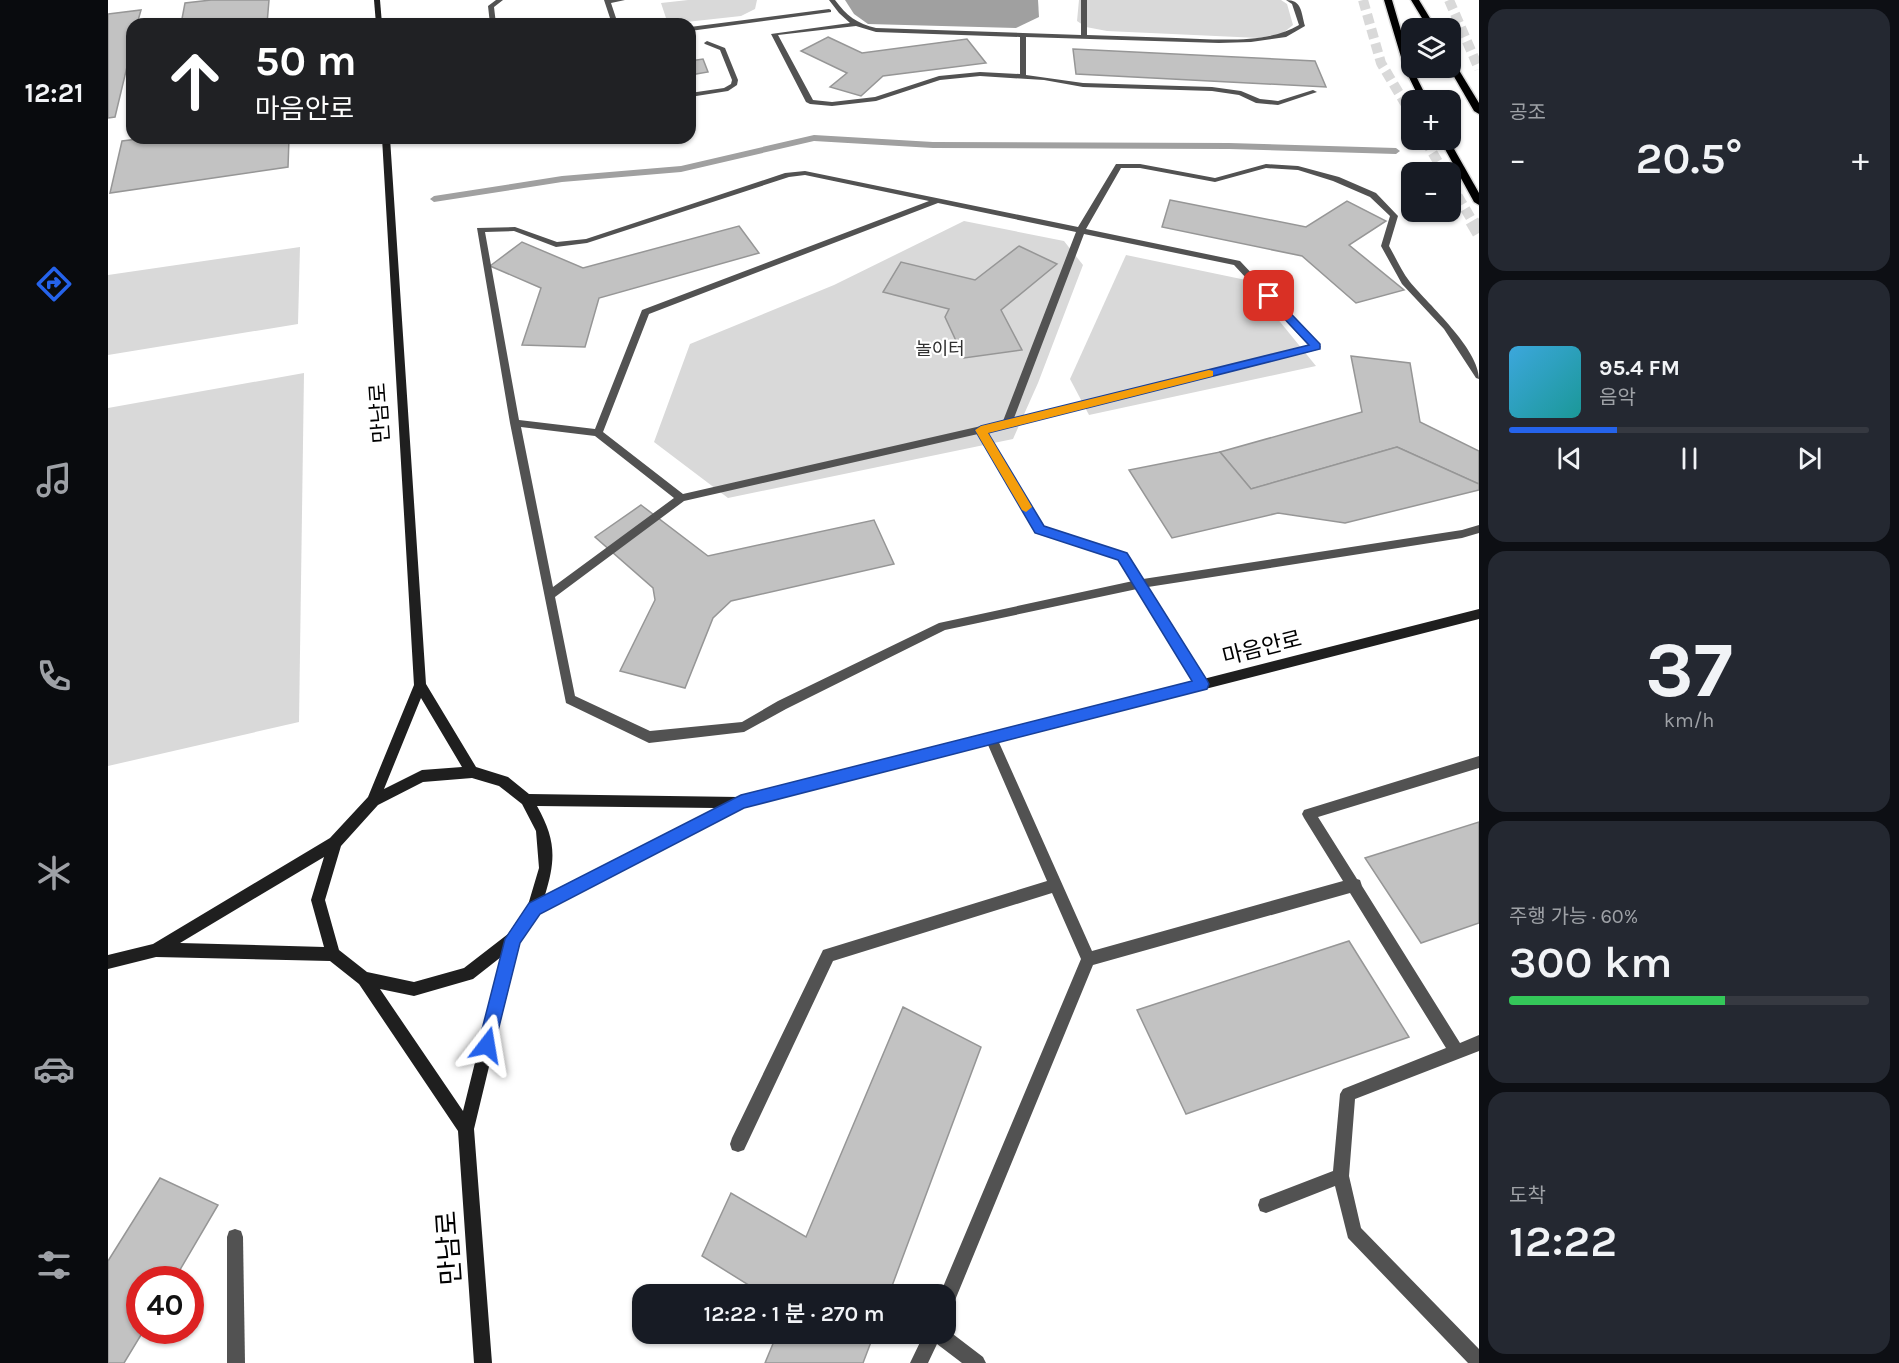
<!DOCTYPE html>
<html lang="ko">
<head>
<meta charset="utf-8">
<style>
  :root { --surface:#171b24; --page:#242831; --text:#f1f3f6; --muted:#9ea1a6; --line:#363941; --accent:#2563eb }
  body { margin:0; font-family:Karla,"Noto Sans KR",sans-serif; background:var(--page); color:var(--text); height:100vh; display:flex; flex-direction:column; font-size:22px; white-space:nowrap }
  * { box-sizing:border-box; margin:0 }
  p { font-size:20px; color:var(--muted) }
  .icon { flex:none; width:33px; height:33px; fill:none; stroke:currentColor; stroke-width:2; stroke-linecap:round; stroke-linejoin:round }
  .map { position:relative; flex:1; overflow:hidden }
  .sheet { display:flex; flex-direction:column; gap:9px; padding:9px; background:#0d0f14; width:420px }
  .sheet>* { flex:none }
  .hud { position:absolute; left:18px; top:18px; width:570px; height:126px; border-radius:18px; box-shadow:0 2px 4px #0004; background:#202124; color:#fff; overflow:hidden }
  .controls { position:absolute; left:1293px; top:18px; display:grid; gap:12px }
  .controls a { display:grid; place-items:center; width:60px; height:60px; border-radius:12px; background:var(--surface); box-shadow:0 2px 4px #0004; font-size:30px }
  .speed { position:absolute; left:18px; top:1266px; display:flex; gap:12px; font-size:30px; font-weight:700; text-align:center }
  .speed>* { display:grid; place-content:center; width:78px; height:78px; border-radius:50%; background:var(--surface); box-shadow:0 2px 4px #0004; line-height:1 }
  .speed .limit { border:9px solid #d22; background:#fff; color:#111 }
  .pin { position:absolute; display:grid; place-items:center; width:51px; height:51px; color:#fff; margin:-26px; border-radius:12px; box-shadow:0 3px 9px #0006 }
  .me { position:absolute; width:66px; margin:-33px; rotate:14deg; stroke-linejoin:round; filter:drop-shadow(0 0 4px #0008) }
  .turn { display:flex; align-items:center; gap:21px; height:126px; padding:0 30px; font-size:27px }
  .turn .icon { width:78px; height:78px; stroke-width:2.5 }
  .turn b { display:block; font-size:42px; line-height:51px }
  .big { font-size:45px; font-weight:600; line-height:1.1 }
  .sheet .tile { flex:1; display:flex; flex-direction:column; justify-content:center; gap:9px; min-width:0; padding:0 21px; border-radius:18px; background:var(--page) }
  .sheet .dial { align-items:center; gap:0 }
  .dial b { font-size:78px; line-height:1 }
  .song { display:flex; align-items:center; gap:18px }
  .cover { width:72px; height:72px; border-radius:9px; background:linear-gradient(135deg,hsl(200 70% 55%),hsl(180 70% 35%)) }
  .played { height:6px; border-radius:3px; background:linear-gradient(90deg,var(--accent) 30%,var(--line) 30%) }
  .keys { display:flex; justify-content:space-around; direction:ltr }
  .heat { display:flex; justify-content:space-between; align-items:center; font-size:33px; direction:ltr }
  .charge { height:9px; border-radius:4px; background:linear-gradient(90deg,#34c759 60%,var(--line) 0) }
  .trip { position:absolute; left:524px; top:1284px; width:324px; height:60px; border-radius:18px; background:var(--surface); box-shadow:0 2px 4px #0004; font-weight:600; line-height:60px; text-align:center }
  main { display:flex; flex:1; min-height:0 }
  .dock { display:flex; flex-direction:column; width:108px; justify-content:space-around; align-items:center; background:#090b0e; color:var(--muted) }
  .dock .icon { width:42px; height:42px }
  .dock .on { color:var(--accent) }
  .dock b { font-size:27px; color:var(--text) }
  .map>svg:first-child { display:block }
  .green { fill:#d9d9d9 }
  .water { fill:#a0a0a0 }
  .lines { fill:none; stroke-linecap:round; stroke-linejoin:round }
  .stream { fill:#a0a0a0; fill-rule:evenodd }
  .building { fill:#c2c2c2; stroke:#969696; stroke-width:1.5 }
  .highway-tunnel-far1 { stroke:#d9d9d9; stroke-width:10; stroke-dasharray:10 5; stroke-linecap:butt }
  .highway-tunnel { stroke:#d9d9d9; stroke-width:14; stroke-dasharray:14 7; stroke-linecap:butt }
  .primary-casing { stroke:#dbdbdb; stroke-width:3 }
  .lane { fill:#525252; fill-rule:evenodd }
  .secondary { fill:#1f1f1f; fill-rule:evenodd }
  .primary { fill:#000; fill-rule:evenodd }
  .route { fill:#2563eb; stroke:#184099; stroke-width:1.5 }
  .slow { fill:#f59e0b }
  .labels { text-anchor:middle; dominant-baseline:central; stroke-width:4.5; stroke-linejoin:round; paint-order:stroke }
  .far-park-label { font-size:18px; fill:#303030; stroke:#fff }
  .street-label { font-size:22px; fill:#000; stroke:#fff }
  .near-street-label { font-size:27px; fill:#000; stroke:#fff }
</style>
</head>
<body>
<main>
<nav class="dock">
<b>12:21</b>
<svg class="icon on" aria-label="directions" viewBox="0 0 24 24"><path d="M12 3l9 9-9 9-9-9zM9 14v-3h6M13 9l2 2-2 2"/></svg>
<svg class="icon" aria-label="music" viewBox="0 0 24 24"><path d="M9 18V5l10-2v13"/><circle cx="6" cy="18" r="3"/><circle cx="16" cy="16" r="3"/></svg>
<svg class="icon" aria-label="phone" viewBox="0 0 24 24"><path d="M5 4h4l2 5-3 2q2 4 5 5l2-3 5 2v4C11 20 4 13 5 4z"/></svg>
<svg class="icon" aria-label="climate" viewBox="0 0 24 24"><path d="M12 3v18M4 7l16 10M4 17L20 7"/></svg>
<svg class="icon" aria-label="car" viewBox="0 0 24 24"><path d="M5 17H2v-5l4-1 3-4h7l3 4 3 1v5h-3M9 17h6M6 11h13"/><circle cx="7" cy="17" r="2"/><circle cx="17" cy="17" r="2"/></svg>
<svg class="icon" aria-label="filters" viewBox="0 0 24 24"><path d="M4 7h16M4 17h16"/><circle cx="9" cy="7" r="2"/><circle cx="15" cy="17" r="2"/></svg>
</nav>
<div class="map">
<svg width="1371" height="1363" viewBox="0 0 1371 1363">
  <rect width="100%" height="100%" fill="#fff"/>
  <g class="green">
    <polygon points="580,0 649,0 647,9 633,16 560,24 553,3"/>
    <polygon points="971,0 1173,0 1179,4 1185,25 1175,33 1151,38 999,31 978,27 969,21"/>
    <polygon points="856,221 956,241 975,265 930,383 905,439 620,498 546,442 582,344 726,285"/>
    <polygon points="192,247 190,324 0,355 0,275"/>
    <polygon points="1018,255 1138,280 1208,366 981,415 962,379"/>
    <polygon points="196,373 191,722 0,766 0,408"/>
  </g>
  <polygon class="water" points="737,0 930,0 931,17 908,28 760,24 746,14"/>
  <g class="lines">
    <polygon class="stream" points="706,135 825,142 1121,143 1288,148 1292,151 1288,154 1121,149 825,148 706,141 573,172 454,182 326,202 322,199 326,196 454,176 573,166"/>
  </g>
  <g class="building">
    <polygon points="103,0 161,0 159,24 73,24 77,3"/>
    <polygon points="33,10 29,24 24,24 24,46 7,117 0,118 0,14"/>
    <polygon points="720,37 754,53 859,39 878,63 775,76 753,96 722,87 739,73 693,51"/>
    <polygon points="965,49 1207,61 1218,87 968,74"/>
    <polygon points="595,59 600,72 582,75 582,61"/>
    <polygon points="38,138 181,138 180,167 2,193 14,141"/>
    <polygon points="1062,200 1198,227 1239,201 1278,221 1241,245 1296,290 1248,303 1194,256 1054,227"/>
    <polygon points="631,226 651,253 491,298 477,347 414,345 433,288 382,266 414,242 475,268"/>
    <polygon points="911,246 949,264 893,310 914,350 856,358 837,317 841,309 775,292 793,262 867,280"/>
    <polygon points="1243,356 1302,363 1312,422 1371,451 1371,484 1289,447 1143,489 1112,452 1254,412"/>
    <polygon points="1289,447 1371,484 1371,490 1237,523 1170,513 1064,538 1021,470 1112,452 1143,489"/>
    <polygon points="533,505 600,556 766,520 786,564 623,601 605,618 577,688 512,671 547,600 545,588 487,537"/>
    <polygon points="1371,822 1371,923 1313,943 1257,858"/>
    <polygon points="1241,941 1301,1037 1078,1114 1029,1010"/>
    <polygon points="795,1007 873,1047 781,1294 655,1294 594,1256 623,1193 698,1237"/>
    <polygon points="52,1178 110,1205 66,1280 32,1280 32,1330 36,1330 16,1363 0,1363 0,1261"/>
    <polygon points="669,1334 766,1334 755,1363 657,1363"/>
  </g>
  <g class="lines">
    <g class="highway-tunnel-far1">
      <polyline points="1255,0 1273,63 1304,115"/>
      <polyline points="1341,0 1371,69"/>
      <polyline points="1317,140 1336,172"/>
      <polyline points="1342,183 1365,222"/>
    </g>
    <polyline class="highway-tunnel" points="1364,221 1371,233"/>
    <g class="primary-casing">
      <g id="primary">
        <polygon points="1276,0 1284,0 1304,68 1320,100 1312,100 1296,67"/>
        <polygon points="1303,0 1311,0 1328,28 1320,28"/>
        <polygon points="1342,60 1346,62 1371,103 1371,114 1366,111 1341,68"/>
        <polygon points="1332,140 1341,140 1371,193 1371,205 1366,202"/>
      </g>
    </g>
    <g class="lane">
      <polygon points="388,0 395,0 386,7 388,24 382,24 380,6"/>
      <polygon points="496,0 517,0 503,3 510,24 504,24"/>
      <path d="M 721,0 L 727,0 C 738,15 749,24 768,28 L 973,35 L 973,0 L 979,0 L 979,35 C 1009,36 1038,37 1068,38 C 1105,39 1158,45 1191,25 L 1184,4 L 1178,0 C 1194,0 1193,12 1197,26 L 1178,37 L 1143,42 L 1111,43 L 918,37 L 918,75 L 975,83 L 1104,87 L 1133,91 L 1152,99 L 1170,101 L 1205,90 L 1209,92 L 1170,105 L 1148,103 L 1131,95 L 1104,91 L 975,87 L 936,80 L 872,76 L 832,80 L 768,101 L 724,106 L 702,104 L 698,102 L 663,34 L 742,23 L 731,13 ZM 748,26 L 768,32 L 912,37 L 912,74 L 872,72 L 831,76 L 767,97 L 724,102 L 705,100 L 670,35 Z"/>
      <polygon points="721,9 723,10 723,12 582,31 582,27"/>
      <polygon points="599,41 617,48 630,80 629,85 620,91 582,97 582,93 616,88 623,84 624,80 612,50 597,44 596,43"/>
      <path d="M 1008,164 L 1032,164 L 1107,178 L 1158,164 L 1190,166 L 1231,177 L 1268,193 L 1290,216 L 1281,246 C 1288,258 1294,272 1302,282 C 1321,305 1371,349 1371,379 L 1368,378 L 1336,329 L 1294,284 L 1273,246 L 1282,216 L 1262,197 L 1225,181 L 1190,170 L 1158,168 L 1107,182 L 1032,168 L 1013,168 L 978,229 L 1132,261 L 1213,347 L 1208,350 L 879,432 L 936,527 L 1019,553 L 1035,579 L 1354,530 L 1371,525 L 1371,533 L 1354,538 L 1040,587 L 1098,680 L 1100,684 L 1098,688 L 1094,689 L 1090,688 L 1029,589 L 837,630 L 678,709 L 636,732 L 541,743 L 458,703 L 402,423 L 369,228 L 407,227 L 449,242 L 478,239 L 677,173 L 697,171 L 970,227 ZM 697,175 L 821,201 L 534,310 L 487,429 L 411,420 L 377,232 L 406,231 L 448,247 L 479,243 L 681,177 ZM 830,203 L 968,232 L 895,421 L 575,494 L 495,432 L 541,314 ZM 976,234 L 1126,265 L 1201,346 L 906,418 ZM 413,427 L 487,436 L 566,498 L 445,587 ZM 870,434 L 928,533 L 1011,559 L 1025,581 L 831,623 L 670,701 L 634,722 L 542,731 L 467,696 L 447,597 L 576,501 Z"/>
      <polygon points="883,732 887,734 889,738 984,951 1235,881 1196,818 1194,814 1196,810 1371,756 1371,768 1210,817 1249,879 1252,880 1254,886 1352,1043 1371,1035 1371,1051 1247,1099 1241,1176 1253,1228 1371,1349 1371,1363 1360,1363 1240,1238 1227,1186 1158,1213 1152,1211 1150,1205 1152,1199 1225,1171 1232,1094 1235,1089 1338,1048 1242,893 985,965 843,1310 837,1313 837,1294 832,1294 973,959 944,893 725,961 636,1150 630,1152 624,1150 622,1144 624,1138 715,950 939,881 877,738 879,734"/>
      <polygon points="127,1229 133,1231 135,1237 137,1363 119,1363 119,1237 121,1231"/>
      <polygon points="837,1328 875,1357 878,1363 854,1363 829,1344 820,1363 802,1363 816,1334 837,1334"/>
    </g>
    <g class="secondary">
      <polygon points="266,0 272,0 274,24 268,24"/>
      <path d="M 274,138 L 282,138 L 318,684 L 368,767 L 400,777 L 421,794 L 631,797 L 1371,609 L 1371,619 L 635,807 L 431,913 L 411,942 L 366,1129 L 384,1363 L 366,1363 L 350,1131 L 251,984 L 222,961 L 48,957 L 0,969 L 0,955 L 45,944 L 222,838 L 260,797 L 306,685 ZM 313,698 L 354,767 L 314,770 L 276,789 ZM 364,778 L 391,786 L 414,804 L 428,831 L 431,868 L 420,905 L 400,934 L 356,968 L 306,982 L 259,972 L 231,950 L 217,900 L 233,846 L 270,805 L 315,782 ZM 429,806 L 608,808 L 437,895 C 448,859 448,840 429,806 ZM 216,857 L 203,900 L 216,947 L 72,943 ZM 393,957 L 355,1111 L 272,989 L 306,996 L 365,979 Z"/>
    </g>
    <use href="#primary" class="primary"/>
  </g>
  <polygon class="route" points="1161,293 1164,294 1212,344 1212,349 880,433 936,526 1019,553 1099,680 1101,684 1099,689 636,808 432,914 412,943 385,1051 379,1053 373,1051 370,1045 397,939 421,903 633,795 1084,681 1010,560 927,533 867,430 873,426 1201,345 1157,298 1157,294"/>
  <polygon class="slow" points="1101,370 1105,371 1105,376 880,433 924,507 918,512 914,510 867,430 873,426"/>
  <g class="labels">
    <g class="far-park-label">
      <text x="832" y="349">놀이터</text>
    </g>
    <g class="street-label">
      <text transform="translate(272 413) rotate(-94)">만남로</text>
      <text transform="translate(1154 648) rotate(-14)">마음안로</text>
    </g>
    <g class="near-street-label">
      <text transform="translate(341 1248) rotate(-94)">만남로</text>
    </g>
  </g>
</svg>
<div class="controls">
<a><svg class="icon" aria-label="layers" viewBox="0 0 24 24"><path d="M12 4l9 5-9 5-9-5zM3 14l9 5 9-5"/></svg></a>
<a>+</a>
<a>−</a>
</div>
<div class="speed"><div class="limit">40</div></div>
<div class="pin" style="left:1161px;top:296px;background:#d93025"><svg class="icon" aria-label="arrive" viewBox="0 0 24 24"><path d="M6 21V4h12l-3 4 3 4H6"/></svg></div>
<svg class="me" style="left:379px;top:1045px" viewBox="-20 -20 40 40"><path d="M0-17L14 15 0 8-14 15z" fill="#2563eb" stroke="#fff" stroke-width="4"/></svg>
<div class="trip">12:22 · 1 분 · 270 m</div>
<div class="hud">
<div class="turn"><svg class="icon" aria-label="ahead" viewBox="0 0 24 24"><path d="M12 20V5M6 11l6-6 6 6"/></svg><div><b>50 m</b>마음안로</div></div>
</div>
</div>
<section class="sheet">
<div class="tile"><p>공조</p>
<div class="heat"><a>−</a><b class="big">20.5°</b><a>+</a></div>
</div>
<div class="tile">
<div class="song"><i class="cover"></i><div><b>95.4 FM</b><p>음악</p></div></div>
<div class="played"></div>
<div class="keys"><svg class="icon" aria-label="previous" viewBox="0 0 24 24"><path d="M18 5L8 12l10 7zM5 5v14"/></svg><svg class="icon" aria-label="pause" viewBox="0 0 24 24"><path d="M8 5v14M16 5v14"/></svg><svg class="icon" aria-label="next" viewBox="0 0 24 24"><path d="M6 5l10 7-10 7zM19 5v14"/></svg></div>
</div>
<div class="tile dial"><b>37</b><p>km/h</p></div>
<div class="tile"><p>주행 가능 · 60%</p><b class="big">300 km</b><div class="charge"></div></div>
<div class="tile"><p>도착</p><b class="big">12:22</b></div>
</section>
</main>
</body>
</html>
